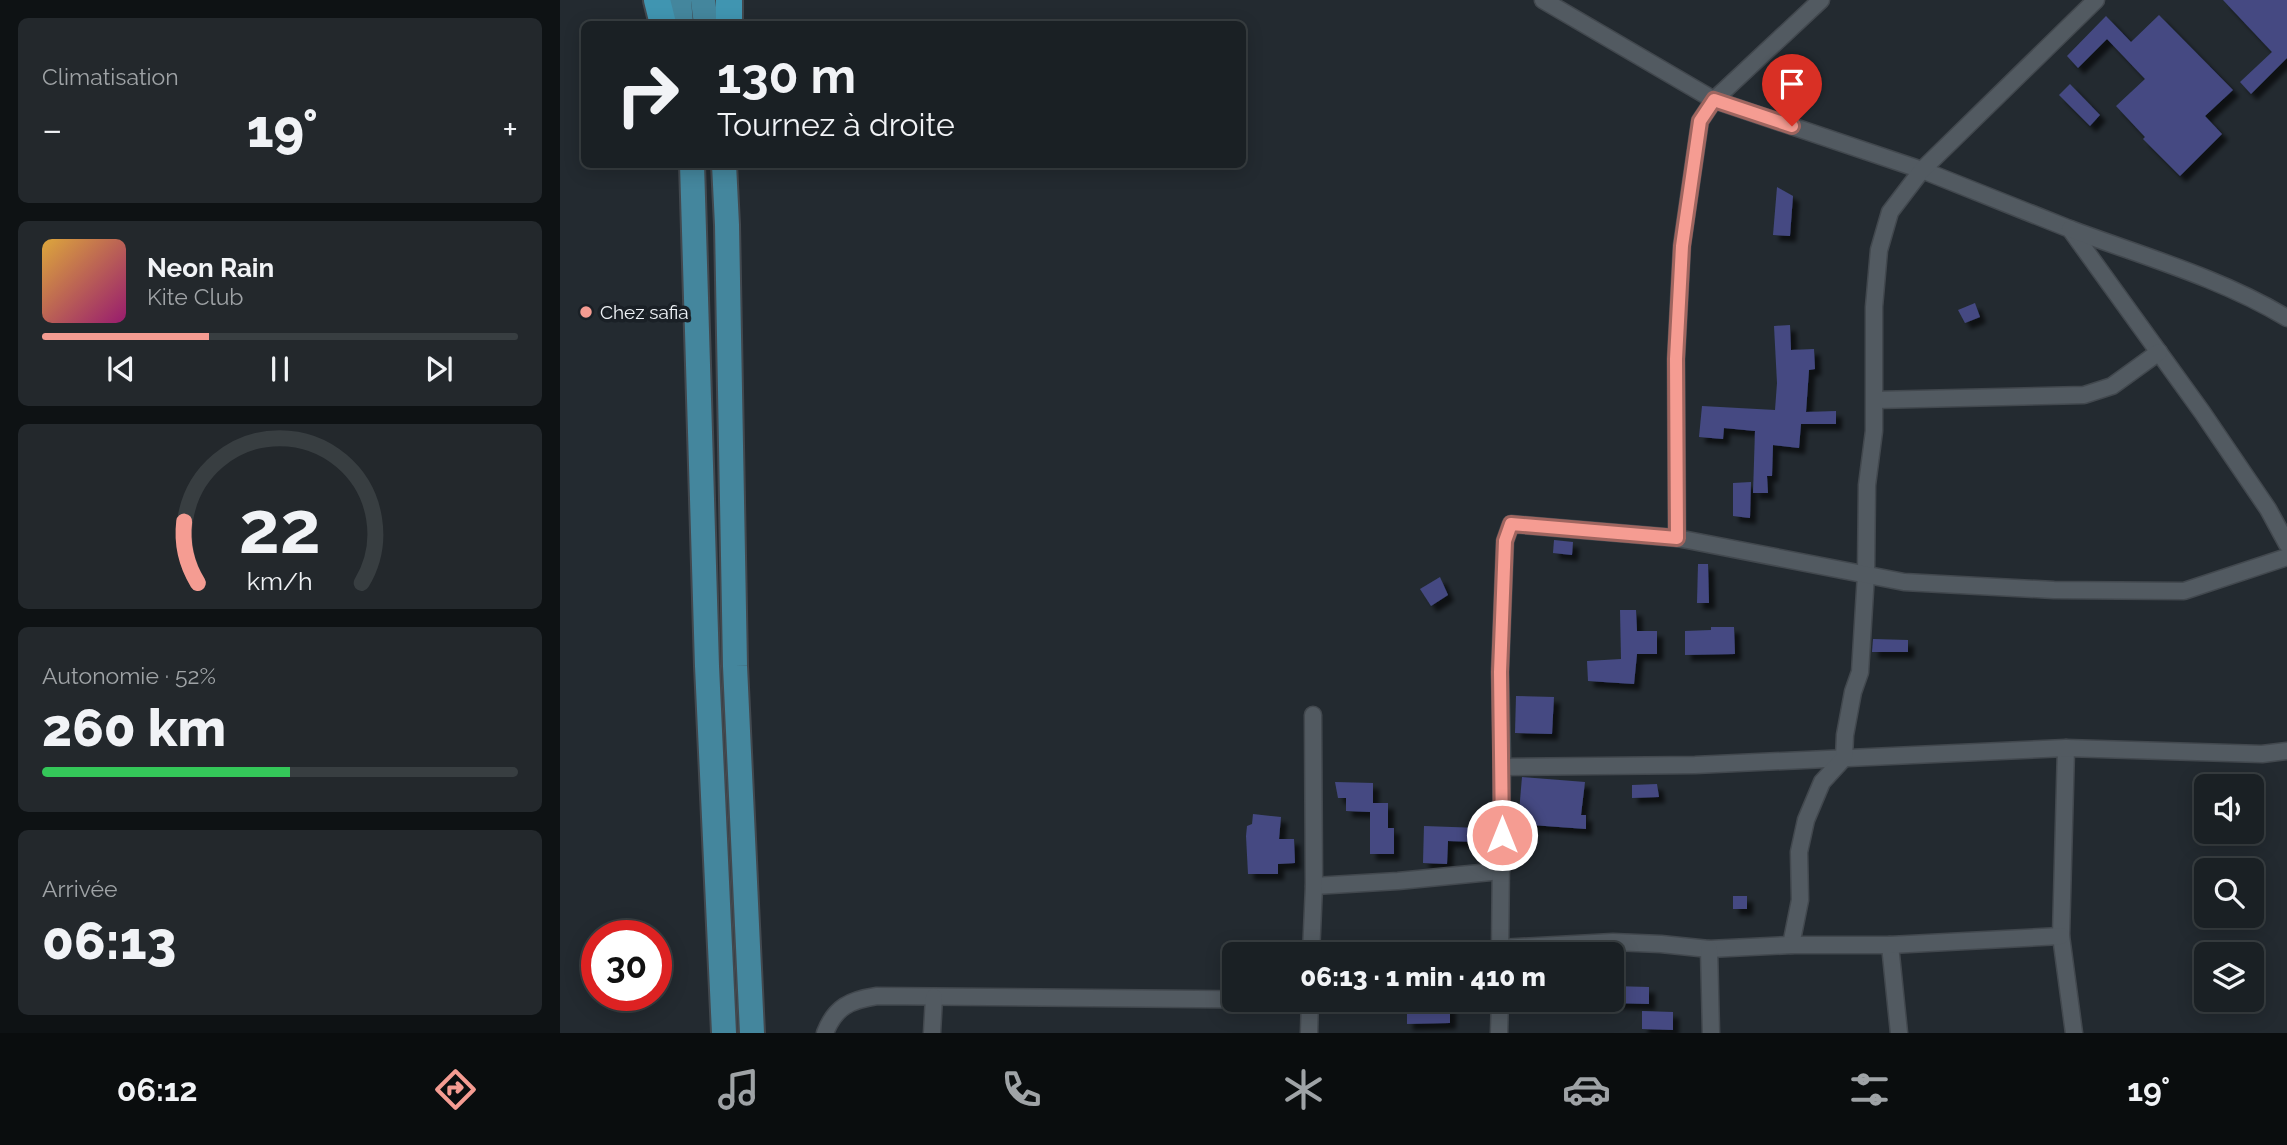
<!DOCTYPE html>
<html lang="fr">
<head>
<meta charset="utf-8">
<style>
  :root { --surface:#1a2024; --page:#23282c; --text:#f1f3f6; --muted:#9fa3a6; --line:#383e41; --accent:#f59c92 }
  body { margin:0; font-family:Raleway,sans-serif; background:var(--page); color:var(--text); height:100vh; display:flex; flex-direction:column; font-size:26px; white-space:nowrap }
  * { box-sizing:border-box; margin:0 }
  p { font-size:23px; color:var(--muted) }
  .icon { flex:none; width:38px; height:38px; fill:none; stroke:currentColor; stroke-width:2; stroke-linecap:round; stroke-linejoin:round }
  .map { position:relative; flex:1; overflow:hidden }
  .details { display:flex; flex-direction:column; gap:18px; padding:18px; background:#0e1214; width:560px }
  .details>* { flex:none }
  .top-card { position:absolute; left:21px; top:21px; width:665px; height:147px; border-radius:10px; box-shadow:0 4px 18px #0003,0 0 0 2px var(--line); background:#1a2024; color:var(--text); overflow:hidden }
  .buttons { position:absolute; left:1634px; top:774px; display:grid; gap:14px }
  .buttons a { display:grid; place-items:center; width:70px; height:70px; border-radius:10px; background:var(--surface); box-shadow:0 4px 18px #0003,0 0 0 2px var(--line); font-size:35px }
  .speed { position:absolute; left:21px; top:920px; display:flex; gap:14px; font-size:35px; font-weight:700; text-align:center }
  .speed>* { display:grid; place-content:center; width:91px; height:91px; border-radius:50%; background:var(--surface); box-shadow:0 4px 18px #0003,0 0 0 2px var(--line); line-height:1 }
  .speed .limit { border:10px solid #d22; background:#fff; color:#111 }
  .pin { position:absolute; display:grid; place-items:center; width:60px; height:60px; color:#fff; margin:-72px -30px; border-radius:50% 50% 50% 0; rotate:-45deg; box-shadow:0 0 7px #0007 }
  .pin .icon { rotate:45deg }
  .me { position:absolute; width:77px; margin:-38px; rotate:0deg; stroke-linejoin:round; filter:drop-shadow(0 0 5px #0008) }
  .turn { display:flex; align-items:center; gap:24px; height:147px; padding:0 21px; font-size:32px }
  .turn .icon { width:91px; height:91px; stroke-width:2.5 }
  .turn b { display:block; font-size:49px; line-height:60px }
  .big { font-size:52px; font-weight:800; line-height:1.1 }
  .details .widget { flex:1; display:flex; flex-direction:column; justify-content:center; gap:10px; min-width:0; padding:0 24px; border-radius:10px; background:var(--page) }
  .details .dial { align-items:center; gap:0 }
  .dial svg { height:182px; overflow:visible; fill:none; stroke:var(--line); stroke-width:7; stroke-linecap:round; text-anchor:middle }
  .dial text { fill:var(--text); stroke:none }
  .song { display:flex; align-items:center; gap:21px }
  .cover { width:84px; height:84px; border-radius:10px; background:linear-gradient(135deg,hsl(40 70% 55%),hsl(320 70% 35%)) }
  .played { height:7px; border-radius:4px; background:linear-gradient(90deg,var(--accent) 35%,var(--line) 35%) }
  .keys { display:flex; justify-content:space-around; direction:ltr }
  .heat { display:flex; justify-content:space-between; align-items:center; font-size:38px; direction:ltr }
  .charge { height:10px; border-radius:5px; background:linear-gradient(90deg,#34c759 52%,var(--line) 0) }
  .trip { position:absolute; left:662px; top:942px; width:402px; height:70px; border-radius:10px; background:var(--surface); box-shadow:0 4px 18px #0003,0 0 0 2px var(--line); font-weight:800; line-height:70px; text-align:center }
  .dock { display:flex; height:112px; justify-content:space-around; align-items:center; background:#0a0d0e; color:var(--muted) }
  .dock .icon { width:49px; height:49px }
  .dock .on { color:var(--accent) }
  .dock b { font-size:32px; color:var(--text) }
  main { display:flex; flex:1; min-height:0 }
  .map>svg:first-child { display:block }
  .building { fill:#444a82; filter:url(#shadow) }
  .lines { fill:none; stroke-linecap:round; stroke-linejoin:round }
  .minor-casing { stroke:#42484e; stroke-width:19 }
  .primary-casing { stroke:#42484e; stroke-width:28 }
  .trunk-casing { stroke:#42484e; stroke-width:30 }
  .minor { stroke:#525a61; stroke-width:16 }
  .primary { stroke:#44869d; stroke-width:24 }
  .trunk { stroke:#4095b1; stroke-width:26 }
  .route-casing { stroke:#9f655f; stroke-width:18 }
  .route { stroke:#f59c92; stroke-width:12 }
  .poi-dot { fill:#f59c92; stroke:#1a2026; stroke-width:2.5 }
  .labels { text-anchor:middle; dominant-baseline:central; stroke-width:7; stroke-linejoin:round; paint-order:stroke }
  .poi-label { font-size:19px; fill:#eff3f7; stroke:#1a2026; text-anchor:start }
</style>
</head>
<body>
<main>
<section class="details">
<div class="widget"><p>Climatisation</p>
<div class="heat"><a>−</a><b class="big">19°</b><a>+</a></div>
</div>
<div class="widget">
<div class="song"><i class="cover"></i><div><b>Neon Rain</b><p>Kite Club</p></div></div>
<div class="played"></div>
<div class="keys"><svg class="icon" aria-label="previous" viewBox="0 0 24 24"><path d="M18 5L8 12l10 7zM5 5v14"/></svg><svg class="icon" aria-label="pause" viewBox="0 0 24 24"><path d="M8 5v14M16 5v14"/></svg><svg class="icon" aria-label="next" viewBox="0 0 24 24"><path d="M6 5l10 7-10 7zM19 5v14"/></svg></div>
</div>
<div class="widget dial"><svg viewBox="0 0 100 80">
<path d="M14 69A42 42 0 1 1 86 69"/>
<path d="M14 69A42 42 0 0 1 8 42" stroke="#f59c92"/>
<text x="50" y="56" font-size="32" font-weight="700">22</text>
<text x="50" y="72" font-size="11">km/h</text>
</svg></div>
<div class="widget"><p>Autonomie · 52%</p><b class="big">260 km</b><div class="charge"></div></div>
<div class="widget"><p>Arrivée</p><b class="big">06:13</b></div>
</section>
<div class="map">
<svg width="1727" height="1033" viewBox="0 0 1727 1033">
  <defs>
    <filter id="shadow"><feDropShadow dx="6" dy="6" stdDeviation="2" flood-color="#0009"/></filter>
  </defs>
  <rect width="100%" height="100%" fill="#232a30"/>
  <g class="building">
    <polygon points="1663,0 1727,0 1727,58 1691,94 1680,82 1712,52"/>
    <polygon points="1599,15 1673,90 1645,116 1662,134 1620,176 1583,139 1585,137 1556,106 1585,79 1547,39 1518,68 1507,56 1546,16 1571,42"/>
    <polygon points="1510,84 1540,115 1530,126 1499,95"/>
    <polygon points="1217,187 1233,196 1230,236 1213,235"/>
    <polygon points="1415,303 1420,317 1405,323 1398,310"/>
    <polygon points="1230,325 1231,350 1254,349 1255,369 1249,370 1246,412 1276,411 1276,424 1241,424 1239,448 1213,445 1212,476 1207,476 1208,493 1193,493 1195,431 1164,428 1163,439 1139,437 1142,406 1215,410 1217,383 1214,326"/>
    <polygon points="1191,482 1190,518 1173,516 1173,483"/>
    <polygon points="994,540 1013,542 1012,555 993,553"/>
    <polygon points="1138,564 1148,564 1149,603 1137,603"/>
    <polygon points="880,577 888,595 871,606 860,589"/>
    <polygon points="1060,610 1076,610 1077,631 1097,631 1097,654 1077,654 1074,684 1028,681 1027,661 1061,659"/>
    <polygon points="1151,627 1174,627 1175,654 1125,655 1125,631 1151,630"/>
    <polygon points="1313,639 1348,640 1348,652 1312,652"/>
    <polygon points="956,696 994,697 992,734 955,733"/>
    <polygon points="962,777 1025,782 1021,815 1026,815 1026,829 958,824"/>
    <polygon points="775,782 813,783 813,803 828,803 828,828 834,828 834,854 810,854 810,812 786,811 786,798 778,798"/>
    <polygon points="1097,784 1099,797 1072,798 1072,785"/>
    <polygon points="693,814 721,817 719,839 734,839 735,863 718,864 718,874 688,874 686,836 687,826 692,824"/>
    <polygon points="864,826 920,828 919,842 888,841 887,864 863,863"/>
    <rect x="1173" y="896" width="14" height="13"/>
    <polygon points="1052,986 1089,987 1089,1004 1052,1003"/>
    <polygon points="847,999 890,999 890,1023 847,1024"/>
    <polygon points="1082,1011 1113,1012 1113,1030 1082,1029"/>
  </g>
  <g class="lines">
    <g class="minor-casing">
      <g id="minor">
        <polyline points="983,0 1154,100 1362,170 1510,229 1642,412 1708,509 1727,544"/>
        <path d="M 1510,229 C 1582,256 1661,278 1727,318"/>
        <polyline points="1315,400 1524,395 1552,386 1599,352"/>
        <polyline points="1117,538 1116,359 1122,245 1140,121 1154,100 1261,0"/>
        <polyline points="1506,748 1501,936 1514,1033"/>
        <polyline points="942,767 1135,765 1506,748 1702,754 1727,751"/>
        <polyline points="754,886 838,881 941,871"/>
        <polyline points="1231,945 1240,900 1239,852 1246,820 1262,782 1284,758 1285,735 1293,692 1300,672 1306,574 1307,485 1314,431 1314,307 1319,250 1330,212 1362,170 1536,0"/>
        <polyline points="1330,945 1339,1033"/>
        <polyline points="940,948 1053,942 1101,944 1149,949 1231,945 1330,945 1501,936"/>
        <polyline points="1149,949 1151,1033"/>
        <polyline points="751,954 754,886 753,715"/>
        <polyline points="940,954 942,758 940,672 945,541 951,524 1117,538 1344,582 1494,590 1624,591 1727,557"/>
        <path d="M 265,1033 C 275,1007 290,1000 317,996 L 750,1000"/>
        <polyline points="372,1033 374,997"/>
        <polyline points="749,1033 750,999"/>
        <polyline points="939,1033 940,999"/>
      </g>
    </g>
    <g class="primary-casing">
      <g id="primary">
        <polyline points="119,0 121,24"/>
        <polyline points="143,0 146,24"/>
        <polyline points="132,164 147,666 164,1033"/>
        <polyline points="164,164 167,225 175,666 192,1033"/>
      </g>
    </g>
    <g class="trunk-casing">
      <g id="trunk">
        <polyline points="97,0 103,24"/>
        <polyline points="169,24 169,0"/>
      </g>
    </g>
    <use href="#minor" class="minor"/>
    <use href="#primary" class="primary"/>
    <use href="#trunk" class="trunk"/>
  </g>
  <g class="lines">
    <g class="route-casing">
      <polyline id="route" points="942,835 940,672 945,541 951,524 1117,538 1116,359 1122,246 1140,121 1154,100 1232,126"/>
    </g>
    <use href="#route" class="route"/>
  </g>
  <circle class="poi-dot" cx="26" cy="312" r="7"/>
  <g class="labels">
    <g class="poi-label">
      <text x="40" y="312">Chez safia</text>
    </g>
  </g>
</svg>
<div class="buttons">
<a><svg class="icon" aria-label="sound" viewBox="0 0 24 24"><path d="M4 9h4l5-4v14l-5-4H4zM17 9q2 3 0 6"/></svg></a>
<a><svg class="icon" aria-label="search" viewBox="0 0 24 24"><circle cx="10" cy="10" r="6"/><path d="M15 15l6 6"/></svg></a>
<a><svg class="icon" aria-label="layers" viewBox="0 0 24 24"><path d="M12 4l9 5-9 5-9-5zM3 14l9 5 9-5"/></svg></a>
</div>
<div class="speed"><div class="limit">30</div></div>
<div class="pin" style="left:1232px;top:126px;background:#d93025"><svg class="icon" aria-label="arrive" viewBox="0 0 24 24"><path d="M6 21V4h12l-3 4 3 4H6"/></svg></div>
<svg class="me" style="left:942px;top:835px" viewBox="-20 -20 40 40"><circle r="17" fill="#f59c92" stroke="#fff" stroke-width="3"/><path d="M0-11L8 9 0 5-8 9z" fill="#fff"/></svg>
<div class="trip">06:13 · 1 min · 410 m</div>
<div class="top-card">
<div class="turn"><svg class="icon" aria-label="right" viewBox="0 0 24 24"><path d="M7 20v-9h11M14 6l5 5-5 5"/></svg><div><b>130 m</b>Tournez à droite</div></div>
</div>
</div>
</main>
<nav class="dock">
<b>06:12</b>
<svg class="icon on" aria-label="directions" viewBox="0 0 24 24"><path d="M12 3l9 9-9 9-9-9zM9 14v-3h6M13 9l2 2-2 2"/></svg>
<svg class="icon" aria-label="music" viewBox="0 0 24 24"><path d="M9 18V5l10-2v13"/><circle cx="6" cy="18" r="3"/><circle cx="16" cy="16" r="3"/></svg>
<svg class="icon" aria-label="phone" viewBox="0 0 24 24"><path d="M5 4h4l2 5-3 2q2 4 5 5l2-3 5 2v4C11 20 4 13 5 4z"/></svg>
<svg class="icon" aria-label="climate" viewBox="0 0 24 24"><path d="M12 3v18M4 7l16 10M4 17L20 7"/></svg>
<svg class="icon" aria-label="car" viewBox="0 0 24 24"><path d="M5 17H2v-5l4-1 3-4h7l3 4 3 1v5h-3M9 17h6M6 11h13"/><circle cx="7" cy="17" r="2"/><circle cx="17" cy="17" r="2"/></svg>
<svg class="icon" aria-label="filters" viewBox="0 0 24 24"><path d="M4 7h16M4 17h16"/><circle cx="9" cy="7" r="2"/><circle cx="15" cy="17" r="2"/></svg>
<b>19°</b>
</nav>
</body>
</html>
